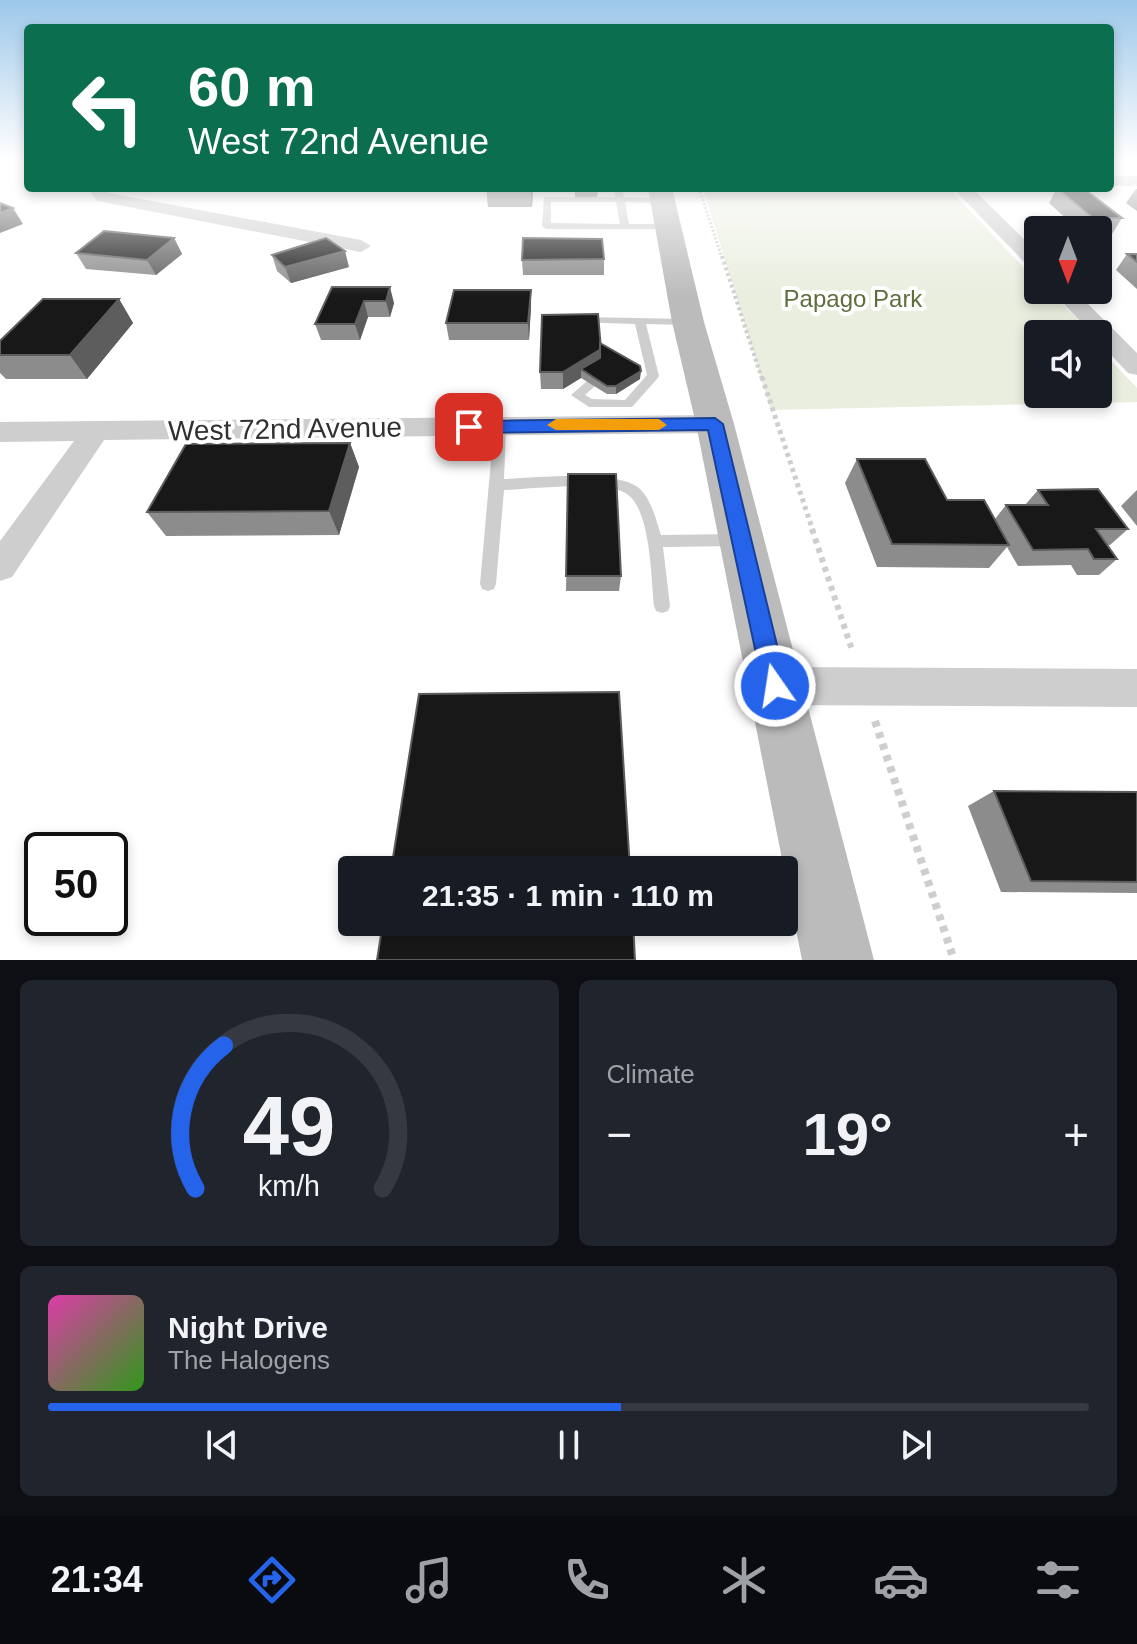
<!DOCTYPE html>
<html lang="en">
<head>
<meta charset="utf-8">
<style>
  :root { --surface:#171b24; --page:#20242c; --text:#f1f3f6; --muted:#9ea1a6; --line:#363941; --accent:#2563eb }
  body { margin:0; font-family:Arial,sans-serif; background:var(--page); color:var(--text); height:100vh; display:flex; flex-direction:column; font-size:30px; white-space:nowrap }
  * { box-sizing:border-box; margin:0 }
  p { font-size:26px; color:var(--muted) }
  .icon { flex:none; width:44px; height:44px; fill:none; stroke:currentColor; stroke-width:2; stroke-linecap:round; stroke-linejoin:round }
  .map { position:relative; height:960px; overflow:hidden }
  .sheet { display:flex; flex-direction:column; gap:20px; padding:20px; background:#0d0f14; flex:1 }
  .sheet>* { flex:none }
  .top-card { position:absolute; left:24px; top:24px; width:1090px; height:168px; border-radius:8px; box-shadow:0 4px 12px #0003; background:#0b6e4f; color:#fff; overflow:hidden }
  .needle { width:52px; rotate:180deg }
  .buttons { position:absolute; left:1024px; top:216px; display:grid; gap:16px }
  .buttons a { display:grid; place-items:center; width:88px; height:88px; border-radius:8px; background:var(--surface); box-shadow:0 4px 12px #0003; font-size:40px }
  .speed { position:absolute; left:24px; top:832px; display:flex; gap:16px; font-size:40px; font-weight:700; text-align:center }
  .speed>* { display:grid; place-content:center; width:104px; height:104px; border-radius:50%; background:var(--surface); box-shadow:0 4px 12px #0003; line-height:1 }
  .speed .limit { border:4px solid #111; border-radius:12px; background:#fff; color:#111 }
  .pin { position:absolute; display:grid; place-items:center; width:68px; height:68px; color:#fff; margin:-34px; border-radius:16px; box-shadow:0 4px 12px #0006 }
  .me { position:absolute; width:88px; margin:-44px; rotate:347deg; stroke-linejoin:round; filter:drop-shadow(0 0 6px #0008) }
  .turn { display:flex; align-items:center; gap:28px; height:168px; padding:0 32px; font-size:36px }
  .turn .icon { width:104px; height:104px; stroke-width:2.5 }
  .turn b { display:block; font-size:56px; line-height:68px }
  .big { font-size:60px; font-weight:800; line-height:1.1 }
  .sheet .card { flex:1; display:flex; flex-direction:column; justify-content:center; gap:12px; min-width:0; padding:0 28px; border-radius:12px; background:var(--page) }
  .sheet .dial { align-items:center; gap:0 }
  .dial svg { height:208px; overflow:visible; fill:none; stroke:var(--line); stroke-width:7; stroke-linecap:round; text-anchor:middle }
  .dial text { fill:var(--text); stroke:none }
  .song { display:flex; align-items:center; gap:24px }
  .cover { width:96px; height:96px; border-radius:12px; background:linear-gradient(135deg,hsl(320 70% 55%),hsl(110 70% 35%)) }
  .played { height:8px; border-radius:4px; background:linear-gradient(90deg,var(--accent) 55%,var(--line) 55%) }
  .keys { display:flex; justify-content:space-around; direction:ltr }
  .heat { display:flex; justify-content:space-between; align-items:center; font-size:44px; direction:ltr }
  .sheet .tiles { flex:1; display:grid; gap:20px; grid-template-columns:1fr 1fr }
  .card:last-child { grid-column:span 2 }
  .trip { position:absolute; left:338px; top:856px; width:460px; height:80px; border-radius:8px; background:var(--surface); box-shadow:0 4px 12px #0003; font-weight:800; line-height:80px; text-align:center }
  .tab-bar { display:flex; height:128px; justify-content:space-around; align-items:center; background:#090b0e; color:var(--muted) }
  .tab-bar .icon { width:56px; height:56px }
  .tab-bar .current { color:var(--accent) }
  .tab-bar b { font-size:36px; color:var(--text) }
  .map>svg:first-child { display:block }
  .green { fill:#e9eedf }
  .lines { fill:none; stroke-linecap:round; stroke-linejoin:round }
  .path-far4 { stroke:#cecece; stroke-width:3; stroke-dasharray:2 2; stroke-linecap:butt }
  .path-far3 { stroke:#cecece; stroke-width:4; stroke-dasharray:3 3; stroke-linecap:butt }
  .path-far2 { stroke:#cecece; stroke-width:5; stroke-dasharray:4 4; stroke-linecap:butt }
  .path-far1 { stroke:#cecece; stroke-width:6; stroke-dasharray:5 5; stroke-linecap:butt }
  .path { stroke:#cecece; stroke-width:8; stroke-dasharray:6 6; stroke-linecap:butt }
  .lane { fill:#cecece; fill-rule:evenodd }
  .street { fill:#cecece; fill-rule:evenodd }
  .secondary { fill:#bbb; fill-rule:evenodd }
  .wall { fill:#8c8c8c }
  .shaded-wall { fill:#5d5d5d }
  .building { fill:#181818; stroke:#5d5d5d; stroke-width:2 }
  .route { fill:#2563eb; stroke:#184099; stroke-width:2 }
  .slow { fill:#f59e0b }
  .labels { text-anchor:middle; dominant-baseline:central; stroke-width:8; stroke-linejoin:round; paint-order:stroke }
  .far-park-label { font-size:24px; fill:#5c6e3c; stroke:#fff }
  .street-label { font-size:28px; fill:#313131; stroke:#fff }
</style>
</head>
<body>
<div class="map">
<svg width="1137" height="960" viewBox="0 0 1137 960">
  <rect width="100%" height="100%" fill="#fff"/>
  <polygon class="green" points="703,188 948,188 1025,269 1038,279 1038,290 1049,290 1092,334 1038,334 1038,394 1098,394 1098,347 1137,388 1137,402 771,410"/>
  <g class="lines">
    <polyline class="path-far4" points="699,188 722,258"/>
    <polyline class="path-far3" points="722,256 762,379"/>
    <polyline class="path-far2" points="762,377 813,531"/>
    <polyline class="path-far1" points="812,529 852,650"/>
    <polyline class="path" points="875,721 954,960"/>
    <g class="lane">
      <path d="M 614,188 L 622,188 L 624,197 L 665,198 L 665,202 L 662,203 L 625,202 L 629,224 L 668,224 L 671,225 L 671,229 L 546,229 L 542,226 L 544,197 L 615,197 ZM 551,202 L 616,202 L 620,224 L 551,223 Z"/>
      <polygon points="580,317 688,319 693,322 688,325 646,324 659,376 657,379 632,407 589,407 571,395 586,382 594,382 596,385 585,395 592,399 625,400 647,375 635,324 576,322 576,318"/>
      <path d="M 500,423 L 506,427 L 504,479 C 534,478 619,469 640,489 C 652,501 656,520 661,535 L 737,534 L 742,536 L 745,540 L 742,544 L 737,546 L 663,547 L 670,606 L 668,611 L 662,613 L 656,611 L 654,606 C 651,579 651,510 627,494 C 608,480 529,489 504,490 L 496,584 L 494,589 L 488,591 L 482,589 L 480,584 L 494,427 Z"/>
    </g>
    <g class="street">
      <rect x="1110" y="176" width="27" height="10"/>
      <polygon points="88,188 106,188 109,193 361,240 371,246 361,252 103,202 97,201"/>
      <polygon points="953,188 972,188 1038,253 1038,271 1031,269"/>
      <polygon points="1051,290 1074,290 1137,353 1137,375 1128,373 1098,341 1098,334 1092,334"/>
      <polygon points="715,415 725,417 729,424 725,431 715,433 104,440 12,577 0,581 0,541 74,441 0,442 0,422"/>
      <polygon points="775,667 1137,669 1137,707 775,705 761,699 756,686 761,673"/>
    </g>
    <polygon class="secondary" points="648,188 672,188 704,322 734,424 874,960 802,960 696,424 672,322"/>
  </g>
  <g class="wall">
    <polygon points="190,188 234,188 228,192 191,190"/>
    <polygon points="486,188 603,188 603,192 598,192 597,197 575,197 575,192 533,192 532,207 488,207"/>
    <polygon points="1057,188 1122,218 1112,234 1098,234 1098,230 1079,230 1049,203"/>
    <polygon points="1136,189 1137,189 1137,211 1126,203"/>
    <polygon points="174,238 182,254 156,275 86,269 76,253"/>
    <polygon points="1127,254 1137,254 1137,289 1116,270"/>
    <polygon points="272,255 349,267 291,283 277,271"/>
    <polygon points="604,259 604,275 523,275 522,260"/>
    <polygon points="332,287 394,303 390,317 368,317 360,340 321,340 315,324"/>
    <polygon points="119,299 133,323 87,379 6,379 0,373 0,341"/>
    <polygon points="531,307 529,340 449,340 446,323"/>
    <polygon points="600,343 640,379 616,394 607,394 581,378 563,389 541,389 540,372"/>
    <polygon points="350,443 359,467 339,535 166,536 147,512"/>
    <polygon points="857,459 947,500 995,519 1006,505 1025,505 1038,490 1128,529 1110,545 1107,545 1117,559 1099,575 1077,575 1071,565 1018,566 1007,547 989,568 877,567 845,483"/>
    <polygon points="568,474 621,576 619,591 566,591"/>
    <polygon points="1137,490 1137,526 1121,506"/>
    <polygon points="994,791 1137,792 1137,893 1001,892 968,806"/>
  </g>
  <g class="shaded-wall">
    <polygon points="531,188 533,188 532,207"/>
    <polygon points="13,208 23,224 0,233 0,213"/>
    <polygon points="174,238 182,254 156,275 147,260"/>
    <polygon points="345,251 349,267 291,283 285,267"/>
    <polygon points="390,287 394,303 390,317 386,301"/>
    <polygon points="531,290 531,307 529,340 528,323"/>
    <polygon points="119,299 133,323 87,379 70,355"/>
    <polygon points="364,301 368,317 360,340 355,324"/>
    <polygon points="601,349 600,366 581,369 581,378 563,389 563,372"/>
    <polygon points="641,371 640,379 616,394 616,386"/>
    <polygon points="350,443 359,467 339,535 329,511"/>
  </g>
  <g class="building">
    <polygon points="1057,188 1083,188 1122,218 1093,218"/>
    <polygon points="0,203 13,208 0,213"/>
    <polygon points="104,231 174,238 147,260 76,253"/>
    <polygon points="326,238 345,251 285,267 272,255"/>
    <polygon points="523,238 602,239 604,259 522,260"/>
    <polygon points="1127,254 1137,254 1137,262"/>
    <polygon points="332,287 390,287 386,301 364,301 355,324 315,324"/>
    <polygon points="454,290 531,290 528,323 446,323"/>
    <polygon points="43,299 119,299 70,355 0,355 0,341"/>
    <polygon points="598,314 601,349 563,372 540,372 542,315"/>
    <polygon points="600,343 640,366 641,371 616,386 607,386 581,369 600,358"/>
    <polygon points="350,443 329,511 147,512 186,444"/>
    <polygon points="857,459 925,459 947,500 984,500 1009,545 892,544"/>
    <polygon points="568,474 616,474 621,576 566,576"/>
    <polygon points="1098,489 1128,529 1096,529 1117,559 1094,559 1088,549 1033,550 1006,505 1048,505 1038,490"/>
    <polygon points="619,692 630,870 391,870 419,694"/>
    <polygon points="994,791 1137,792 1137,882 1031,881"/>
    <polygon points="383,922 633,922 635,960 377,960"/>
  </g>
  <linearGradient id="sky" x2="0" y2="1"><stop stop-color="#9cc8ea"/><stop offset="0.54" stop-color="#fff"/><stop offset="1" stop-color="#fff" stop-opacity="0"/></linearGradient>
  <rect width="1137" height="296" fill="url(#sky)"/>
  <polygon class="route" points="715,418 723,424 787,686 784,694 775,698 767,694 763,686 708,430 469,433 461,427 469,421"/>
  <polygon class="slow" points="556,419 659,419 667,425 659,430 556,430 547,425"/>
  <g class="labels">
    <g class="far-park-label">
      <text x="853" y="298">Papago Park</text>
    </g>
    <g class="street-label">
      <text transform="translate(285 429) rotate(-1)">West 72nd Avenue</text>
    </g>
  </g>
</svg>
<div class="buttons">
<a><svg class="needle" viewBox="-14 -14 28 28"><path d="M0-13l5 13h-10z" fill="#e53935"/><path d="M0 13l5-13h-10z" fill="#9ea1a6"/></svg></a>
<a><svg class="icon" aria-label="sound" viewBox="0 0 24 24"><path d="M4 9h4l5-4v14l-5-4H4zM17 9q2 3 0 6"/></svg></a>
</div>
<div class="speed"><div class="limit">50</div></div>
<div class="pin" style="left:469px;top:427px;background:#d93025"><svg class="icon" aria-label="arrive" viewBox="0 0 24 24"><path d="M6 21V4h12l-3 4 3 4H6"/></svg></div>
<svg class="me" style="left:775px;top:686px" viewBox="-20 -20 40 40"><circle r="17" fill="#2563eb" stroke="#fff" stroke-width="3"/><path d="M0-11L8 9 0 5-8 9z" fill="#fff"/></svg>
<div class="trip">21:35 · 1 min · 110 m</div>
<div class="top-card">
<div class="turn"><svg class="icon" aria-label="left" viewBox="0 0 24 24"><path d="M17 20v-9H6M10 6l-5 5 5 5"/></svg><div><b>60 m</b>West 72nd Avenue</div></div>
</div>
</div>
<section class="sheet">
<div class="tiles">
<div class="card dial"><svg viewBox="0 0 100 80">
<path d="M14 69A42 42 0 1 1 86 69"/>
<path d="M14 69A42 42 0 0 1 25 14" stroke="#2563eb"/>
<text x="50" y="56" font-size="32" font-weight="700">49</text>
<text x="50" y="72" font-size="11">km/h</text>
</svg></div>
<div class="card"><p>Climate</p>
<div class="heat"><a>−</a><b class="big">19°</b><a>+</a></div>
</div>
<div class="card">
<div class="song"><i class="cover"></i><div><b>Night Drive</b><p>The Halogens</p></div></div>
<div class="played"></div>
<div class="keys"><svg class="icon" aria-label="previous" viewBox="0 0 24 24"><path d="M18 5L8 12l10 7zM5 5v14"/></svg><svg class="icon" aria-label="pause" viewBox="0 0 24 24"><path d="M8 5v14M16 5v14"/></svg><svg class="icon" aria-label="next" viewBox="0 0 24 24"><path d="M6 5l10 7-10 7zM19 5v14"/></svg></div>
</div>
</div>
</section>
<nav class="tab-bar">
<b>21:34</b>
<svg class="icon current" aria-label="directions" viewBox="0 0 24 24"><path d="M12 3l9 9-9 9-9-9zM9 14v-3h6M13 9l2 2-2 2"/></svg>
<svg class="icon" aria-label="music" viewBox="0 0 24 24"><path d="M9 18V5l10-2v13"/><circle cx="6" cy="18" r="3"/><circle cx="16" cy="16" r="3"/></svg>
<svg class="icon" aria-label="phone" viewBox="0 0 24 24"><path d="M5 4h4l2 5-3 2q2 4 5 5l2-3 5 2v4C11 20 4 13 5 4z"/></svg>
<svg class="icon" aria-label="climate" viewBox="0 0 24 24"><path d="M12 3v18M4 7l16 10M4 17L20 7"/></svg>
<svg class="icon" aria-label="car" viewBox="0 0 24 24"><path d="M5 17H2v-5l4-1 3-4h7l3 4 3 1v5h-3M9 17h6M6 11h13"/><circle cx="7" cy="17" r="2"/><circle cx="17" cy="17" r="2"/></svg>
<svg class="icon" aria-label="filters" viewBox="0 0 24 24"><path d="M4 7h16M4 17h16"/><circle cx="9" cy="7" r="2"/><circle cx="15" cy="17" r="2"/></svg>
</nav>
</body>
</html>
